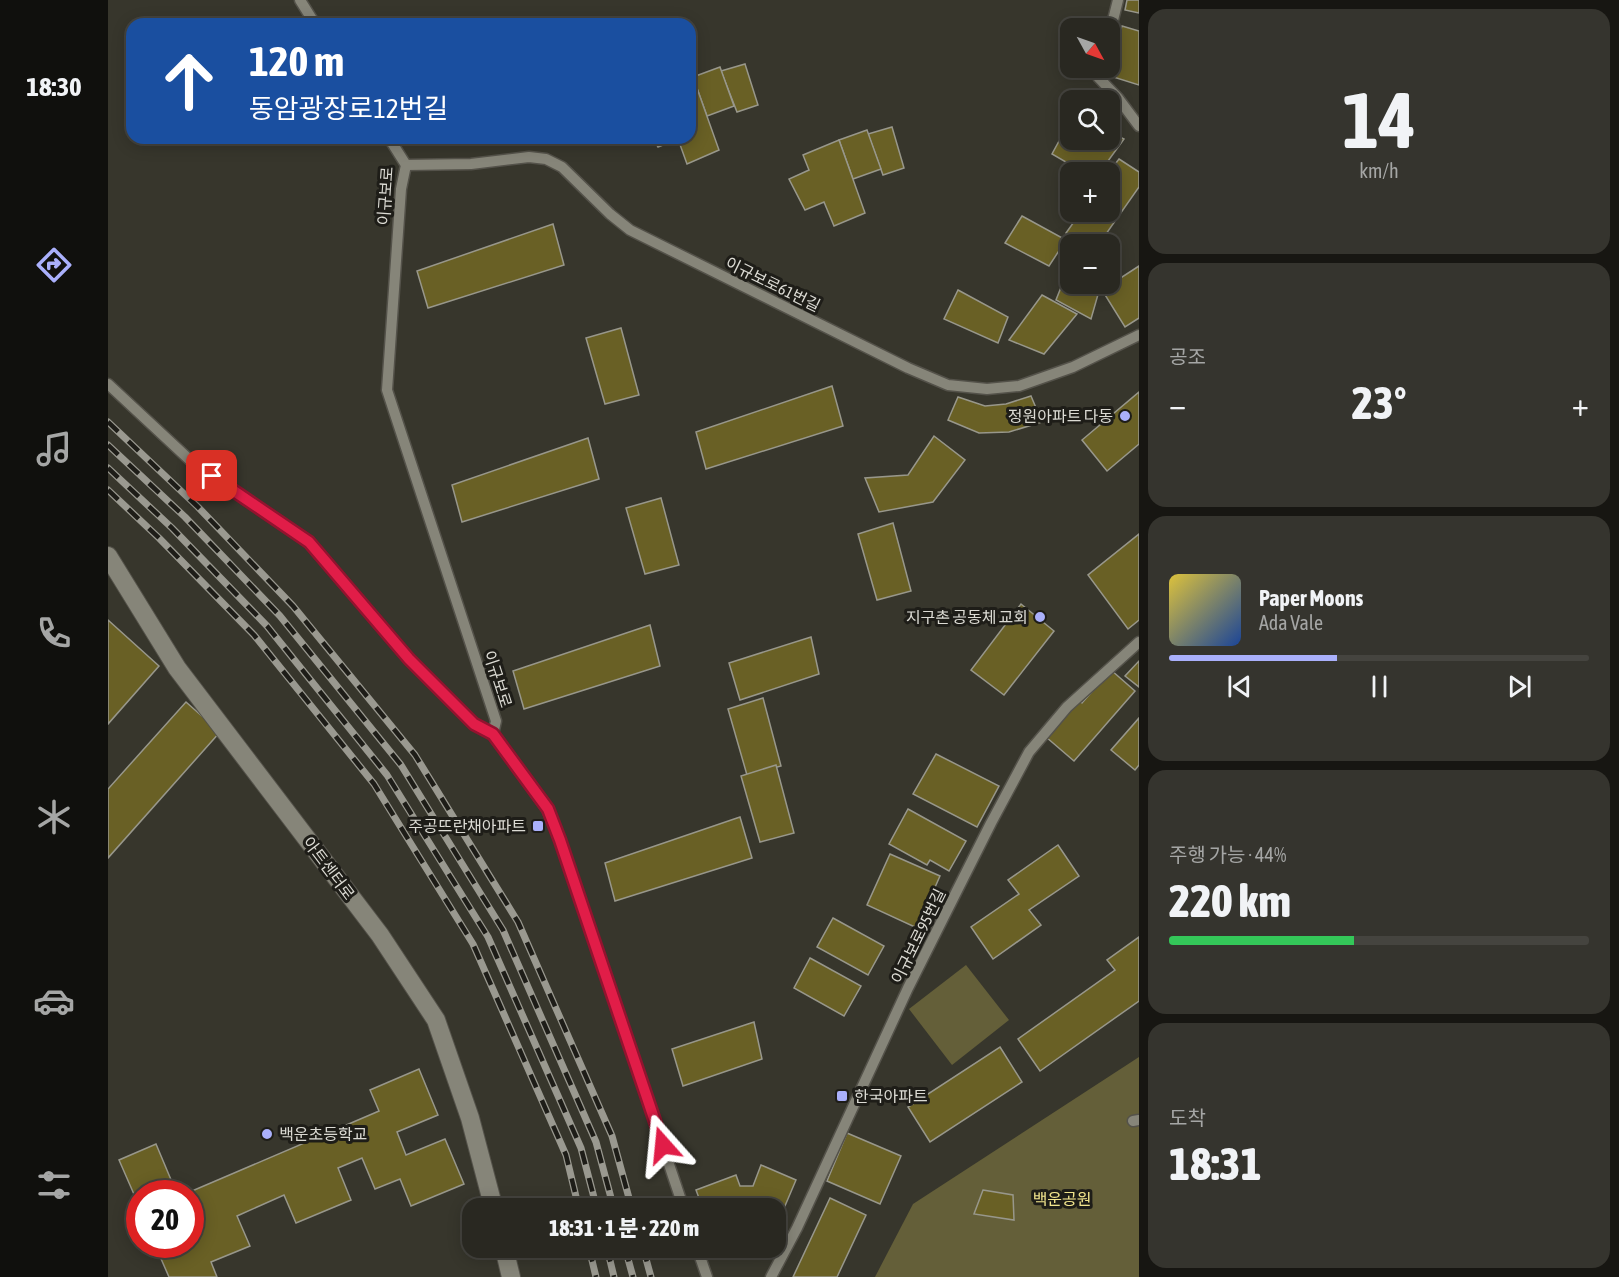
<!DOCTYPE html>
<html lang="ko">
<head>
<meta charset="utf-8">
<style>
  :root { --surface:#292821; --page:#35342e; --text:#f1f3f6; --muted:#a5a6a5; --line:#45443f; --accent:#aab0fb }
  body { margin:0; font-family:"Asap Condensed","Noto Sans KR",sans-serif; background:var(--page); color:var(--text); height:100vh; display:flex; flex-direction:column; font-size:22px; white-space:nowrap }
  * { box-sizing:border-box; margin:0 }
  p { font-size:20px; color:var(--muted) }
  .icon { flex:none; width:33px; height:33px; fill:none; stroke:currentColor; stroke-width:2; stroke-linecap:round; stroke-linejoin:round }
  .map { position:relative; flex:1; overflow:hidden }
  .drawer { display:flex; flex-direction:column; gap:9px; padding:9px; background:#171612; width:480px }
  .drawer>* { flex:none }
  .top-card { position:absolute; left:18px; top:18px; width:570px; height:126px; border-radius:18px; box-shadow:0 3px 15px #0003,0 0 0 2px var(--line); background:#1a4fa0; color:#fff; overflow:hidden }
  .needle { width:39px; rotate:130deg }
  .buttons { position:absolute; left:952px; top:18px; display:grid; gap:12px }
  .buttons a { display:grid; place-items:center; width:60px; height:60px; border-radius:12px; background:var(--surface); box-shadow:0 3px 15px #0003,0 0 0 2px var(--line); font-size:30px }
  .speed { position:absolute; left:18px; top:1180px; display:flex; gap:12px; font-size:30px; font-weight:700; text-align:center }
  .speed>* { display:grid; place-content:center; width:78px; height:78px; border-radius:50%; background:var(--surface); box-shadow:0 3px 15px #0003,0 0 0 2px var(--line); line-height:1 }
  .speed .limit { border:9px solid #d22; background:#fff; color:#111 }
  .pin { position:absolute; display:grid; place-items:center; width:51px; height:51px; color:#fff; margin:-26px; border-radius:12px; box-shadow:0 3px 9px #0006 }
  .me { position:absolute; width:66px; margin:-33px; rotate:342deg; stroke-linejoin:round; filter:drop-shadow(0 0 4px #0008) }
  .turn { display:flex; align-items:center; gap:21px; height:126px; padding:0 24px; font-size:27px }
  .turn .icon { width:78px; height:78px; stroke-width:2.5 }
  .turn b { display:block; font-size:42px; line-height:51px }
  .big { font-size:45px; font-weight:800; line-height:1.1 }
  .drawer .card { flex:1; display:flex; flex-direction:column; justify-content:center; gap:9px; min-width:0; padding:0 21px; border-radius:18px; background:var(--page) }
  .drawer .dial { align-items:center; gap:0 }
  .dial b { font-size:78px; line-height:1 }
  .song { display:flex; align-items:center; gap:18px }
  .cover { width:72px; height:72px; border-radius:9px; background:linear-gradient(135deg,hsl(50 70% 55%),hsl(220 70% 35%)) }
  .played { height:6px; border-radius:3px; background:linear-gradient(90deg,var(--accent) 40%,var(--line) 40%) }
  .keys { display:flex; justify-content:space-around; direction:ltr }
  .heat { display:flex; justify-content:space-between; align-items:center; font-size:33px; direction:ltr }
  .charge { height:9px; border-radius:4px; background:linear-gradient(90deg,#34c759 44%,var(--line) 0) }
  .trip { position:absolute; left:354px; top:1198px; width:324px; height:60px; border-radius:18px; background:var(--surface); box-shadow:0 3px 15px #0003,0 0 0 2px var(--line); font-weight:800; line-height:60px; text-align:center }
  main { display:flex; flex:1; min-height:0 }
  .tab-bar { display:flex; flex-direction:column; width:108px; justify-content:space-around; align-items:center; background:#10100d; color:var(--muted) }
  .tab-bar .icon { width:42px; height:42px }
  .tab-bar .on { color:var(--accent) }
  .tab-bar b { font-size:27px; color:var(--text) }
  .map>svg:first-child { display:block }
  .green { fill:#645f39 }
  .building { fill:#696025; stroke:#98978b; stroke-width:1.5 }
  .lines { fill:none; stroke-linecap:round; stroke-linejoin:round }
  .lane-casing { stroke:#54524a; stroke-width:13 }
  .secondary-casing { stroke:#54524a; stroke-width:20 }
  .lane { stroke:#868579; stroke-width:10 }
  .secondary { stroke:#868579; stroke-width:18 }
  .rail-casing { stroke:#9a9990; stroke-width:7 }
  .rail { stroke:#1e1d18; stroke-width:4.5; stroke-dasharray:14; stroke-linecap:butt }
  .route-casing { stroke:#92132f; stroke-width:15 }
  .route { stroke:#e11d48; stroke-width:10 }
  .poi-dot { fill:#aab0fb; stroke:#1e1d18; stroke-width:2 }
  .labels { text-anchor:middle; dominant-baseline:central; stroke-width:6; stroke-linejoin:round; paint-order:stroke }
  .street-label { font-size:16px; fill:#dcdbd4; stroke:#1e1d18 }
  .poi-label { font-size:16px; fill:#dcdbd4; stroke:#1e1d18; text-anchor:end }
  .park-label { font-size:16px; fill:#f2e58d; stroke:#1e1d18 }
</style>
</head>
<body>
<main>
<nav class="tab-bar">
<b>18:30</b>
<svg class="icon on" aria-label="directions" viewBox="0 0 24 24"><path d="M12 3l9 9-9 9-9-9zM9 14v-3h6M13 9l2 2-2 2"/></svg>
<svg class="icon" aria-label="music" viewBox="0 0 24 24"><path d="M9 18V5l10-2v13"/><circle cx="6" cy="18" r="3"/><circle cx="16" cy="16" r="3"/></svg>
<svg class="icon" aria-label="phone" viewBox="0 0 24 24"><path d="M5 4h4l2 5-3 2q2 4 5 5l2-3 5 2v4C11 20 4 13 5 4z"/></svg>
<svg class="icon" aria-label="climate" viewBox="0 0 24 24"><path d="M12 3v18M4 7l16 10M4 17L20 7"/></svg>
<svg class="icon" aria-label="car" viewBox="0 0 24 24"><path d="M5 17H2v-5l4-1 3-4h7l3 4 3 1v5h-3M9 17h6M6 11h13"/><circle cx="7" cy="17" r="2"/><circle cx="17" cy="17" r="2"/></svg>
<svg class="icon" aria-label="filters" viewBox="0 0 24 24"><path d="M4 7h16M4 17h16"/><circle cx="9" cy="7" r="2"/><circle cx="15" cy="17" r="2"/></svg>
</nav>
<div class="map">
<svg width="1031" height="1277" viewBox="0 0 1031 1277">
  <rect width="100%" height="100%" fill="#37362c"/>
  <g class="green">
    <polygon points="858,965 901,1020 844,1065 801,1009"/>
    <polygon points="1031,1057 1031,1277 767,1277 805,1204"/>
  </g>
  <g class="building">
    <polygon points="1019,0 1031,0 1031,13 1017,10"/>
    <polygon points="1014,26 1031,31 1031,85 999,75"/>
    <polygon points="637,64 650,105 629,112 613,71"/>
    <polygon points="612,67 626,106 599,116 585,77"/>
    <polygon points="585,77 611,150 579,164 570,139 550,147 545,138 582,138 582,78"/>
    <polygon points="963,119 963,140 1002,140 1002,132 1016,139 992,172 975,172 944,154"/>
    <polygon points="784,127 796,168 775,175 760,134"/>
    <polygon points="759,130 773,169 745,179 731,140"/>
    <polygon points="731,140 757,213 726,226 716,202 697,210 681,179 701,170 695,155"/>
    <polygon points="1011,159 1031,172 1031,187 991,244 983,244 958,233 973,212 1002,212 1001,172"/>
    <polygon points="914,216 958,240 941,266 897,243"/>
    <polygon points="445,224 456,265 320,308 309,271"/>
    <polygon points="963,262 963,284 993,284 983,319 948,300"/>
    <polygon points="1031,266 1031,318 1017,327 994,290"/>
    <polygon points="850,290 900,317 890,343 836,319"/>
    <polygon points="934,295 969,314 936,354 901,340"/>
    <polygon points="513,328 531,395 497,404 478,338"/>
    <polygon points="724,386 735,426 598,469 588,432"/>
    <polygon points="1031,392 1031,444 999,471 974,440"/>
    <polygon points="923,396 934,422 901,432 871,433 840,420 850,397 877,406 898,404"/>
    <polygon points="826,436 857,460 825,502 771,512 757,478 800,475"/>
    <polygon points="480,438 491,479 354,522 344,485"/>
    <polygon points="553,498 571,565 537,574 518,508"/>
    <polygon points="785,523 803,591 769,600 750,534"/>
    <polygon points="1031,534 1031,620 1020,629 980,575"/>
    <polygon points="913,604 946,631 896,695 863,670"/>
    <polygon points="0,620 51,666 0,724"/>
    <polygon points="542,625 552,666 416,709 405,671"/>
    <polygon points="703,637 711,674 632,700 621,663"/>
    <polygon points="1031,661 1031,687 1017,676"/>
    <polygon points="1003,670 1027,691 966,761 938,737 971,700 974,703"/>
    <polygon points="655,698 673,766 639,775 620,709"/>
    <polygon points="78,702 112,732 0,858 0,789"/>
    <polygon points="1031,718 1031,765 1027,770 1003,750"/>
    <polygon points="828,754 891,786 869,827 805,794"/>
    <polygon points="668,765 686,833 652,842 633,776"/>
    <polygon points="800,809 858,841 841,871 822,860 819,865 781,844"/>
    <polygon points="632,817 644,858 507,901 497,863"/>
    <polygon points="950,845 971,876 921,910 933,925 885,959 863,927 911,894 900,880"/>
    <polygon points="782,854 832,876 809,928 759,905"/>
    <polygon points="725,918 776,946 760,975 709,947"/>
    <polygon points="1031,937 1031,1001 932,1071 910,1039 1007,970 999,960"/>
    <polygon points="702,958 753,986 736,1016 686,988"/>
    <polygon points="646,1022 654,1059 575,1086 564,1049"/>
    <polygon points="892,1047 914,1082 822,1142 800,1107"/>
    <polygon points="311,1069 330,1115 289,1132 298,1155 337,1139 356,1184 303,1206 292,1179 267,1189 254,1158 230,1168 243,1200 188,1223 176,1195 129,1216 142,1246 103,1262 109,1277 61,1277 47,1245 82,1245 82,1194 77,1194 271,1111 262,1090"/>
    <polygon points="739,1133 793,1156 772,1204 719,1181"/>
    <polygon points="48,1144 69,1194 32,1194 32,1208 11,1160"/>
    <polygon points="653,1165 688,1180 671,1220 668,1222 668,1209 595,1209 588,1190 628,1175 632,1186 645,1186"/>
    <polygon points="875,1190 905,1195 906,1220 866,1214"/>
    <polygon points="722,1198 758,1215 729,1277 685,1277"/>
  </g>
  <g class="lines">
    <g class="lane-casing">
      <g id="lane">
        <polyline points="192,0 207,24"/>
        <polyline points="1002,32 1010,0"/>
        <polyline points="993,68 990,77 1010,98 1031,126"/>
        <polyline points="281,138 298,165 293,189 279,390 388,721 385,734"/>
        <polyline points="298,165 363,164 421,157 438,159 454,167 502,214 522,230 800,368 840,385 879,389 911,386 965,367 1031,335"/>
        <polyline points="0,384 85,463 201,542 301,659 366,724 385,734 439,809 452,840 576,1209"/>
        <polyline points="1025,1121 1031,1120"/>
        <polyline points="589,1248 599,1277"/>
        <polyline points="663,1277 689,1228 800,988 883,823 921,752 959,707 1031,642"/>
      </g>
    </g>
    <g class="secondary-casing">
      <g id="secondary">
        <polyline points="0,556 69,668 272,935 328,1020 362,1118 386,1209"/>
        <polyline points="396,1248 403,1277"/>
      </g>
    </g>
    <use href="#lane" class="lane"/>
    <use href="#secondary" class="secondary"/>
    <g class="rail-casing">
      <g id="rail">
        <polyline points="0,422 90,507 185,606 307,755 410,922 504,1136 524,1209"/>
        <polyline points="0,445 77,517 172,616 293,765 395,930 488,1142 506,1209"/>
        <polyline points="0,468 64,528 159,626 279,775 380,937 473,1148 489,1209"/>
        <polyline points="0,490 51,538 146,635 266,784 365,944 458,1155 471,1209"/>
        <polyline points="481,1248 488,1277"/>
        <polyline points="499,1248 506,1277"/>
        <polyline points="517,1248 525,1277"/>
        <polyline points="535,1248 543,1277"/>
      </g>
    </g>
    <use href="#rail" class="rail"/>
  </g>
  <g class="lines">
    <g class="route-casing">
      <polyline id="route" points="104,476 201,542 301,659 366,724 385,734 440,809 452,840 555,1145"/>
    </g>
    <use href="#route" class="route"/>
  </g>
  <g class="poi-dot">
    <circle cx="1017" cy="416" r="6"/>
    <circle cx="932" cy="617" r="6"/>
    <rect x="424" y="820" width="12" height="12" rx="3"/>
    <rect x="728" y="1090" width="12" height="12" rx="3"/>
    <circle cx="159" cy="1134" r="6"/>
  </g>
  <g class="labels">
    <g class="street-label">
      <text transform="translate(277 196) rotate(-86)">이규보로</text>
      <text transform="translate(665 284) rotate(26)">이규보로61번길</text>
      <text transform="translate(390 679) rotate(72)">이규보로</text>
      <text transform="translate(221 868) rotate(53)">아트센터로</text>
      <text transform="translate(810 936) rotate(-64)">이규보로95번길</text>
    </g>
    <g class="poi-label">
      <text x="1005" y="416">정원아파트 다동</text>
      <text x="920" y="617">지구촌 공동체 교회</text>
      <text x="418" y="826">주공뜨란채아파트</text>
      <text x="746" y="1096" text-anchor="start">한국아파트</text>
      <text x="171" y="1134" text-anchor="start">백운초등학교</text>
    </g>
    <g class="park-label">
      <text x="954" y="1199">백운공원</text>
    </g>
  </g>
</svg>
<div class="buttons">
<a><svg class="needle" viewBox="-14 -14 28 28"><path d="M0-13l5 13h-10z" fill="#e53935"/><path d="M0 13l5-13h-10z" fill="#a5a6a5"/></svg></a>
<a><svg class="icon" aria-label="search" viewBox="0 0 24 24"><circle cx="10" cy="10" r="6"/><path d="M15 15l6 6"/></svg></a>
<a>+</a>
<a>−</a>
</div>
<div class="speed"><div class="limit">20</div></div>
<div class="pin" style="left:104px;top:476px;background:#d93025"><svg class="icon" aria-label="arrive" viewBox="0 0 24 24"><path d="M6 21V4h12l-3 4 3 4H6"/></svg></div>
<svg class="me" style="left:555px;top:1145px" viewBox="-20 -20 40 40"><path d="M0-17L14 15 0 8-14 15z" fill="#e11d48" stroke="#fff" stroke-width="4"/></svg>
<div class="trip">18:31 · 1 분 · 220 m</div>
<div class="top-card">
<div class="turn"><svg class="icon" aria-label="ahead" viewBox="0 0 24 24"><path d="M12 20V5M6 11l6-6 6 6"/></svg><div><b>120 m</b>동암광장로12번길</div></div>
</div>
</div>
<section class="drawer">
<div class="card dial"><b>14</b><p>km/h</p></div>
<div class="card"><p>공조</p>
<div class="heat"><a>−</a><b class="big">23°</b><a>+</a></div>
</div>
<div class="card">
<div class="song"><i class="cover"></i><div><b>Paper Moons</b><p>Ada Vale</p></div></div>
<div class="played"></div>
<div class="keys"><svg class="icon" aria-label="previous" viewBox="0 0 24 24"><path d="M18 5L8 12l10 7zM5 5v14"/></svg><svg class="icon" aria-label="pause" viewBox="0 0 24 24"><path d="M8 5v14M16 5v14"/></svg><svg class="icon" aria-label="next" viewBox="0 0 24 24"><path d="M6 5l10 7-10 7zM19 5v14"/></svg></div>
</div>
<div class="card"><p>주행 가능 · 44%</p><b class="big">220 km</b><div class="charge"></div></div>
<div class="card"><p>도착</p><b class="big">18:31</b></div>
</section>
</main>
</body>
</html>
